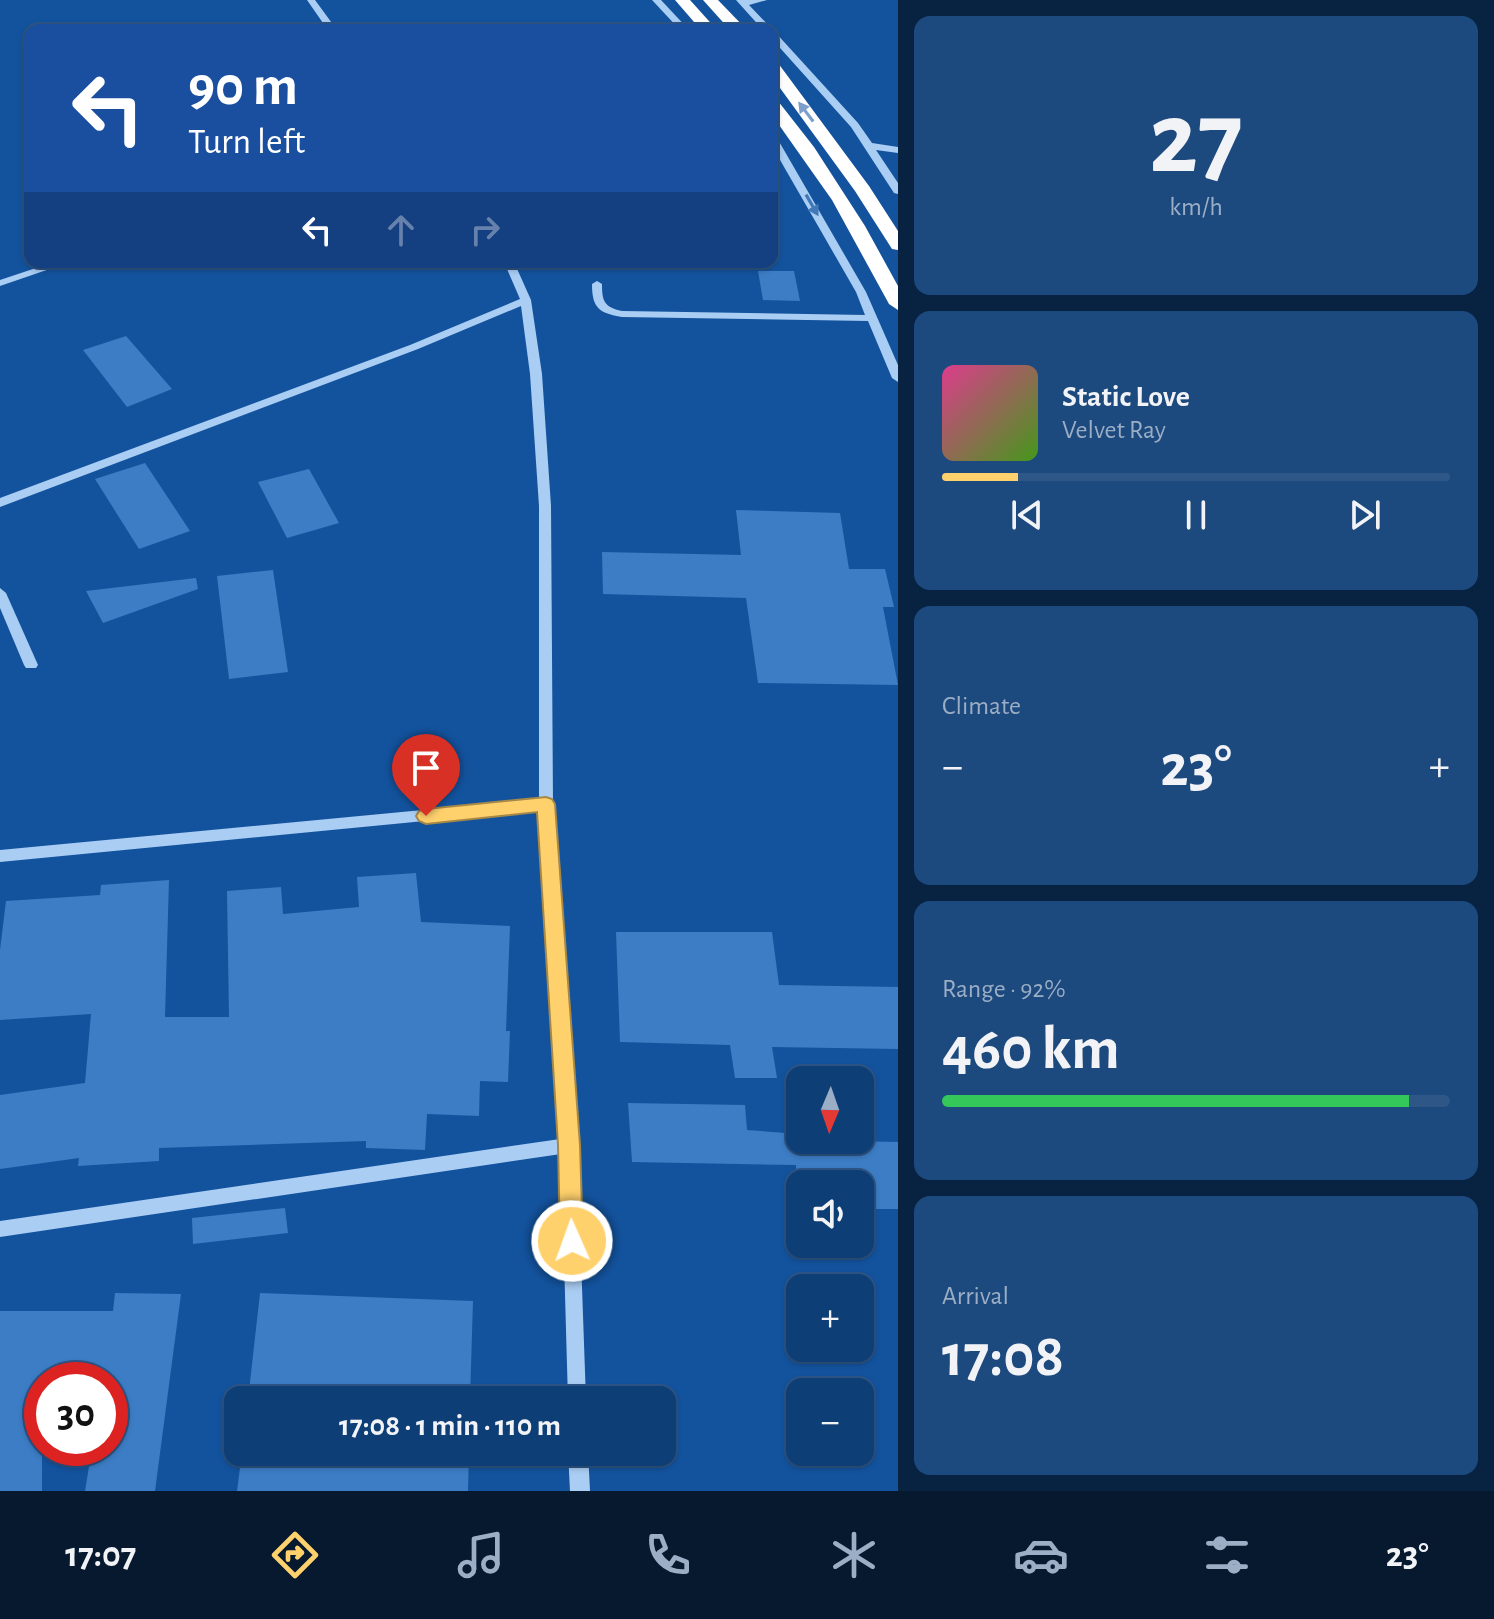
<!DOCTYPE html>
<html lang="en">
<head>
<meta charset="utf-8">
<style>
  :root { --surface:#0e3e76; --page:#1c497e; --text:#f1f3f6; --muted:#9baec5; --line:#2e5788; --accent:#ffd16d }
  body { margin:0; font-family:"Alegreya Sans",sans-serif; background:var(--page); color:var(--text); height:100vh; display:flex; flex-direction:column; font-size:30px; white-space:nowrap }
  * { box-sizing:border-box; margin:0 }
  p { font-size:26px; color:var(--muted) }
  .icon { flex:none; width:44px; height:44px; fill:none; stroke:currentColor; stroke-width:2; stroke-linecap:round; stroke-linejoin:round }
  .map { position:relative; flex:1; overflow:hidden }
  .side { display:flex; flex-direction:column; gap:16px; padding:16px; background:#082241; width:596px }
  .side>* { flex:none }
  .banner { position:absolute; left:24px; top:24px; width:754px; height:244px; border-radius:16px; box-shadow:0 2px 6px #0004,0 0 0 2px var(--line); background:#1a4fa0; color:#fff; overflow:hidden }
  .needle { width:52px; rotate:182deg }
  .controls { position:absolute; left:786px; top:1066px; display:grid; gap:16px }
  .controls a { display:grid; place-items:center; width:88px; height:88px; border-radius:16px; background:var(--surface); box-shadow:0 2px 6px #0004,0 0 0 2px var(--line); font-size:40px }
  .speed { position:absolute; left:24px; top:1362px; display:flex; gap:16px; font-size:40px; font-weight:700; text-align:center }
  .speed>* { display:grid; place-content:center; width:104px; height:104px; border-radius:50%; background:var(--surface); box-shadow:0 2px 6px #0004,0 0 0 2px var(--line); line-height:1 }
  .speed .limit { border:12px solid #d22; background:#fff; color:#111 }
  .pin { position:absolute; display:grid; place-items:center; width:68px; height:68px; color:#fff; margin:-82px -34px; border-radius:50% 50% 50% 0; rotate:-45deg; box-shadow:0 0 8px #0007 }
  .pin .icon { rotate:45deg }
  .me { position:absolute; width:88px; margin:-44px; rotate:358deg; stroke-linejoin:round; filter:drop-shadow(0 0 6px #0008) }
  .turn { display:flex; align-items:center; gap:28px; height:168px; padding:0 32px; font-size:36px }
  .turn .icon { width:104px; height:104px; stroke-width:2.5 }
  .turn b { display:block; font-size:56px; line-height:68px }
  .lanes { display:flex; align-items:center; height:76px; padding:0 32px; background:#0003; justify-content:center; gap:40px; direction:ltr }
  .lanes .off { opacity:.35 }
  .big { font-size:60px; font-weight:700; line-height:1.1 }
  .side .widget { flex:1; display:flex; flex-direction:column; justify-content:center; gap:12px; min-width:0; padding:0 28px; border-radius:16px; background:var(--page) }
  .side .dial { align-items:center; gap:0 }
  .dial b { font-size:104px; line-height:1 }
  .song { display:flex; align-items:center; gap:24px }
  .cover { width:96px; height:96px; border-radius:12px; background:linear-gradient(135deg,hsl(330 70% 55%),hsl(100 70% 35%)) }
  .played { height:8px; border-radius:4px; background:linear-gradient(90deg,var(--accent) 15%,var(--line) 15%) }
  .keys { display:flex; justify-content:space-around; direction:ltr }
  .heat { display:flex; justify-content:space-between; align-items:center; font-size:44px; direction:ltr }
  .charge { height:12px; border-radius:6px; background:linear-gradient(90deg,#34c759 92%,var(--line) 0) }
  .trip { position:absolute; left:224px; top:1386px; width:452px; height:80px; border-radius:16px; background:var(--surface); box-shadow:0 2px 6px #0004,0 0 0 2px var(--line); font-weight:700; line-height:80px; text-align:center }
  .menu { display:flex; height:128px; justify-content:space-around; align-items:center; background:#06192f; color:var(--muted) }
  .menu .icon { width:56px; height:56px }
  .menu .selected { color:var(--accent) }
  .menu b { font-size:36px; color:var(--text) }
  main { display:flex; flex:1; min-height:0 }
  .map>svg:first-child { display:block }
  .building { fill:#3c7dc5 }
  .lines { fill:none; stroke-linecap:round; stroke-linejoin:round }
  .minor { fill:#aacdf4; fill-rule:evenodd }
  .highway { fill:#fff; fill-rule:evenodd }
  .oneway { fill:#7da0ca }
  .oneway2 { fill:#4078b8 }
  .route { fill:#ffd16d; stroke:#a68847; stroke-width:2 }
</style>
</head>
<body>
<main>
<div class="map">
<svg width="898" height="1491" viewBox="0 0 898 1491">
  <rect width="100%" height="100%" fill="#13539e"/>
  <g class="building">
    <polygon points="758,271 794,271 800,301 763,300"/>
    <polygon points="126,336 172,389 127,407 83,350"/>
    <polygon points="145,463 190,531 139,549 95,479"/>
    <polygon points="309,469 339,523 287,538 258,482"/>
    <polygon points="736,510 840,513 849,569 885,569 894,607 883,607 898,685 758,683 746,598 603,594 602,552 741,555"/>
    <polygon points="273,570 288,672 229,679 217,576"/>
    <polygon points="196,578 198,589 103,623 86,591"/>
    <polygon points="416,873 421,922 510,926 506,1031 510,1031 508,1082 480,1081 479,1116 427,1114 425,1150 366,1148 366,1141 159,1148 159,1161 78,1166 79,1158 0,1169 0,1095 85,1083 91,1014 0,1020 0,950 6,901 100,895 101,885 169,880 165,1017 229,1017 227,891 281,887 283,914 359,907 357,877"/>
    <polygon points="616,932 772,932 779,985 898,987 898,1049 772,1047 777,1078 735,1078 730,1045 620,1042"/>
    <polygon points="628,1103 745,1105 747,1130 800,1134 800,1140 898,1142 898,1209 874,1209 869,1179 796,1173 796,1165 632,1162"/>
    <polygon points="285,1208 288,1233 193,1244 192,1218"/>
    <polygon points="115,1293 181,1294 155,1491 85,1491 92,1448 110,1448 110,1380 42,1380 42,1491 0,1491 0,1311 113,1311"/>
    <polygon points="260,1293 473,1301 470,1400 248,1400"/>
    <polygon points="242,1452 469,1452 468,1491 237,1491"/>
  </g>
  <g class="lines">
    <g class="minor">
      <polygon points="307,0 315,0 337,30 328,30 327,27 305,30 323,23"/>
      <polygon points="652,0 661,0 689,30 680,30"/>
      <polygon points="736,0 767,0 749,5 771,28 772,30 772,31 763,30"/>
      <polygon points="772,31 775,32 858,123 872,143 898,147 898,153 876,150 898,183 898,194 894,193 851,127 772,39"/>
      <path d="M 772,135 L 777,138 L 866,292 L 898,365 L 898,382 L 892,378 L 868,321 L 622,317 C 599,313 592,308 592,284 L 597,281 L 602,284 C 602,301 604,307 622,311 L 865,315 L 856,292 L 772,146 Z"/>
      <polygon points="54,262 70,262 0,286 0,280"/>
      <polygon points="504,262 514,262 531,300 542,374 551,506 553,804 577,1145 586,1400 568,1400 561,1154 0,1237 0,1221 560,1139 539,810 0,862 0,850 539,799 539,506 530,374 521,306 418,349 0,507 0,498 410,345 520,299"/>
      <polygon points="0,588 6,593 38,665 36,668 26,668 24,665 0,608"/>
      <polygon points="568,1452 588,1452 590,1491 570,1491"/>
    </g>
    <g class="highway">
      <polygon points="675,0 690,0 717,30 701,30"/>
      <polygon points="703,0 718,0 747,30 730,30"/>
      <polygon points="772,61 778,63 869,186 898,231 898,250 892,249 855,191 772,77"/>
      <polygon points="772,99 778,101 814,147 865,226 898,286 898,310 889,304 832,200 772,115"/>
    </g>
  </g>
  <defs><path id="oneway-solid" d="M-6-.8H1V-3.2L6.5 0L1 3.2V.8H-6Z" transform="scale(2)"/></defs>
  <use class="oneway" href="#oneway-solid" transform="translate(806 112) rotate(-127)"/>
  <use class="oneway2" href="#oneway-solid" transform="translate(812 205) rotate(60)"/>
  <polygon class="route" points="546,797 552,799 555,804 580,1145 583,1241 580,1249 572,1252 564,1249 560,1241 558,1145 537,812 426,824 419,821 416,816 419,811 426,809"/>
</svg>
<div class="controls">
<a><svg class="needle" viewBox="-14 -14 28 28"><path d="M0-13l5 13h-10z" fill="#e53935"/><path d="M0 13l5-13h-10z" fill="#9baec5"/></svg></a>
<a><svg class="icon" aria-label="sound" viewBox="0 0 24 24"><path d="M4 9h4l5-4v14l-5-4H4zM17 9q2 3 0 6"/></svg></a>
<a>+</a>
<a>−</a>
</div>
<div class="speed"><div class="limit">30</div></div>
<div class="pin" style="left:426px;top:816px;background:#d93025"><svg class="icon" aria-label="arrive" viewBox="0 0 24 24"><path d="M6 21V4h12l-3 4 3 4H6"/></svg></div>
<svg class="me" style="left:572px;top:1241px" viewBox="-20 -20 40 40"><circle r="17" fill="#ffd16d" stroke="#fff" stroke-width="3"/><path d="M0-11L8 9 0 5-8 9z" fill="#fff"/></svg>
<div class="trip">17:08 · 1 min · 110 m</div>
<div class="banner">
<div class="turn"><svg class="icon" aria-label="left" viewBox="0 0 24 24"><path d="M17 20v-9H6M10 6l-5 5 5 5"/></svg><div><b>90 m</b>Turn left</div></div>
<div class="lanes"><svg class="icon" aria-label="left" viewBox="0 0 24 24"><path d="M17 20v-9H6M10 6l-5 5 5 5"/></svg><svg class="icon off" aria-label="ahead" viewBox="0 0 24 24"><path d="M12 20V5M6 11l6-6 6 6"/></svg><svg class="icon off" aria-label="right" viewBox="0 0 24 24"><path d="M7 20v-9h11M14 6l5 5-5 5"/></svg></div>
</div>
</div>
<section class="side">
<div class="widget dial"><b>27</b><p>km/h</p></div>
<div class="widget">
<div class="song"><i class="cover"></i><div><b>Static Love</b><p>Velvet Ray</p></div></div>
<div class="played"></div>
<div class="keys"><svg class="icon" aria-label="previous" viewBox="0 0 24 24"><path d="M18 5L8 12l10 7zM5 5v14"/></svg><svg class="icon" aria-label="pause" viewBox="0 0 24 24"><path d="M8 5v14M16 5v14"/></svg><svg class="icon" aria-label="next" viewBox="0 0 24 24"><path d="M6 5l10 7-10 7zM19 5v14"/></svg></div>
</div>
<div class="widget"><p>Climate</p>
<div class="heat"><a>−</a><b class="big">23°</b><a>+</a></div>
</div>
<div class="widget"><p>Range · 92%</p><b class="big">460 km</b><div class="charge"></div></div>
<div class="widget"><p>Arrival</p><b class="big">17:08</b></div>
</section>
</main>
<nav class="menu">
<b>17:07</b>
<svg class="icon selected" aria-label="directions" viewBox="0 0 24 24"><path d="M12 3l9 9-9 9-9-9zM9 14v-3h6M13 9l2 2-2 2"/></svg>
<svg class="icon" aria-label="music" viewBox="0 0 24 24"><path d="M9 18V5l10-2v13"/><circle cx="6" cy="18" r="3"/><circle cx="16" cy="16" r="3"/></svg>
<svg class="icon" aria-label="phone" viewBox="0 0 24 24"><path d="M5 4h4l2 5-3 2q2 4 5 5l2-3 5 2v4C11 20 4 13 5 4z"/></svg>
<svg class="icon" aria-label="climate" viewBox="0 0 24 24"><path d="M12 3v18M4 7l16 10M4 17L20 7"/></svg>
<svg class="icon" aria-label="car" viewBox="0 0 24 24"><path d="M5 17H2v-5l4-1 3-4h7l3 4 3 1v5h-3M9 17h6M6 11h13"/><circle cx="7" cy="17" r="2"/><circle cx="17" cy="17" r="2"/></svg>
<svg class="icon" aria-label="filters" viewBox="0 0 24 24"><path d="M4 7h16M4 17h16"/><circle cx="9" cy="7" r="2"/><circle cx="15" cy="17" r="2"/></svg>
<b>23°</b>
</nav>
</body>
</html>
